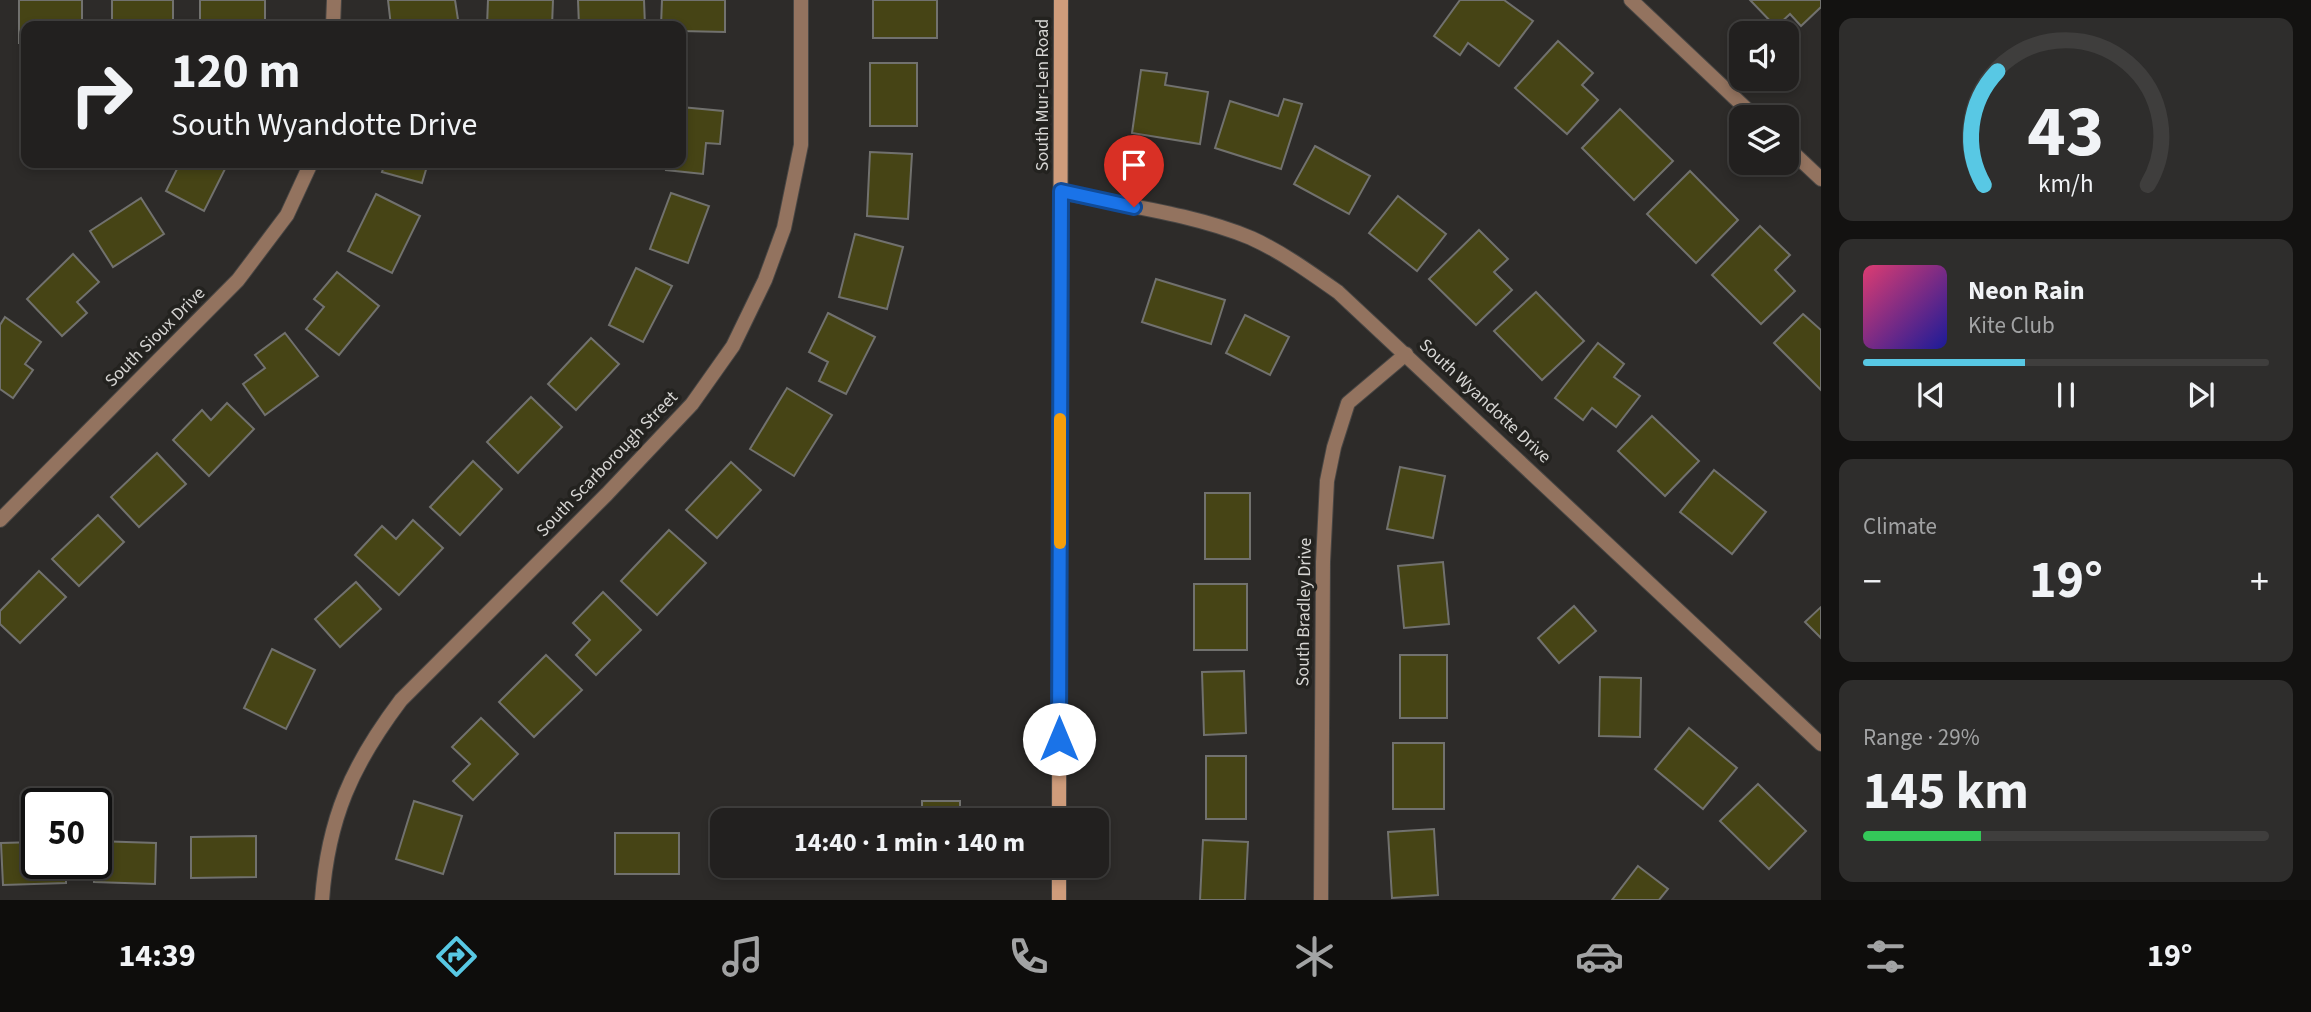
<!DOCTYPE html>
<html lang="en">
<head>
<meta charset="utf-8">
<style>
  :root { --surface:#22201f; --page:#2e2d2c; --text:#f1f3f6; --muted:#a2a3a4; --line:#3f3e3d; --accent:#58c8e4 }
  body { margin:0; font-family:"Source Sans 3",sans-serif; background:var(--page); color:var(--text); height:100vh; display:flex; flex-direction:column; font-size:26px; white-space:nowrap }
  * { box-sizing:border-box; margin:0 }
  p { font-size:23px; color:var(--muted) }
  .icon { flex:none; width:38px; height:38px; fill:none; stroke:currentColor; stroke-width:2; stroke-linecap:round; stroke-linejoin:round }
  .map { position:relative; flex:1; overflow:hidden }
  .side { display:flex; flex-direction:column; gap:18px; padding:18px; background:#131211; width:490px }
  .side>* { flex:none }
  .top-card { position:absolute; left:21px; top:21px; width:665px; height:147px; border-radius:14px; box-shadow:0 4px 10px #0003,0 0 0 2px var(--line); background:#22201f; color:var(--text); overflow:hidden }
  .fabs { position:absolute; left:1729px; top:21px; display:grid; gap:14px }
  .fabs a { display:grid; place-items:center; width:70px; height:70px; border-radius:14px; background:var(--surface); box-shadow:0 4px 10px #0003,0 0 0 2px var(--line); font-size:35px }
  .speed { position:absolute; left:21px; top:788px; display:flex; gap:14px; font-size:35px; font-weight:700; text-align:center }
  .speed>* { display:grid; place-content:center; width:91px; height:91px; border-radius:50%; background:var(--surface); box-shadow:0 4px 10px #0003,0 0 0 2px var(--line); line-height:1 }
  .speed .limit { border:4px solid #111; border-radius:10px; background:#fff; color:#111 }
  .pin { position:absolute; display:grid; place-items:center; width:60px; height:60px; color:#fff; margin:-72px -30px; border-radius:50% 50% 50% 0; rotate:-45deg; box-shadow:0 0 7px #0007 }
  .pin .icon { rotate:45deg }
  .me { position:absolute; width:77px; margin:-38px; rotate:0deg; stroke-linejoin:round; filter:drop-shadow(0 0 5px #0008) }
  .turn { display:flex; align-items:center; gap:24px; height:147px; padding:0 35px; font-size:32px }
  .turn .icon { width:91px; height:91px; stroke-width:2.5 }
  .turn b { display:block; font-size:49px; line-height:60px }
  .big { font-size:52px; font-weight:700; line-height:1.1 }
  .side .widget { flex:1; display:flex; flex-direction:column; justify-content:center; gap:10px; min-width:0; padding:0 24px; border-radius:14px; background:var(--page) }
  .side .dial { align-items:center; gap:0 }
  .dial svg { height:182px; overflow:visible; fill:none; stroke:var(--line); stroke-width:7; stroke-linecap:round; text-anchor:middle }
  .dial text { fill:var(--text); stroke:none }
  .song { display:flex; align-items:center; gap:21px }
  .cover { width:84px; height:84px; border-radius:10px; background:linear-gradient(135deg,hsl(340 70% 55%),hsl(240 70% 35%)) }
  .played { height:7px; border-radius:4px; background:linear-gradient(90deg,var(--accent) 40%,var(--line) 40%) }
  .keys { display:flex; justify-content:space-around; direction:ltr }
  .heat { display:flex; justify-content:space-between; align-items:center; font-size:38px; direction:ltr }
  .charge { height:10px; border-radius:5px; background:linear-gradient(90deg,#34c759 29%,var(--line) 0) }
  .trip { position:absolute; left:710px; top:808px; width:399px; height:70px; border-radius:14px; background:var(--surface); box-shadow:0 4px 10px #0003,0 0 0 2px var(--line); font-weight:700; line-height:70px; text-align:center }
  .dock { display:flex; height:112px; justify-content:space-around; align-items:center; background:#0e0d0c; color:var(--muted) }
  .dock .icon { width:49px; height:49px }
  .dock .selected { color:var(--accent) }
  .dock b { font-size:32px; color:var(--text) }
  main { display:flex; flex:1; min-height:0 }
  .map>svg:first-child { display:block }
  .building { fill:#464415; stroke:#71716e; stroke-width:2 }
  .lines { fill:none; stroke-linecap:round; stroke-linejoin:round }
  .minor-casing { stroke:#484644; stroke-width:16 }
  .secondary-casing { stroke:#484644; stroke-width:16 }
  .minor { stroke:#93735f; stroke-width:14 }
  .secondary { stroke:#cf9c7b; stroke-width:14 }
  .route-casing { stroke:#114b97; stroke-width:18 }
  .route { stroke:#1a73e8; stroke-width:12 }
  .slow { stroke:#f59e0b; stroke-width:12 }
  .labels { text-anchor:middle; dominant-baseline:central; stroke-width:7; stroke-linejoin:round; paint-order:stroke }
  .street-label { font-size:18px; fill:#d7d6d4; stroke:#23221f }
</style>
</head>
<body>
<main>
<div class="map">
<svg width="1821" height="900" viewBox="0 0 1821 900">
  <rect width="100%" height="100%" fill="#2d2b29"/>
  <g class="building">
    <polygon points="19,0 82,0 82,26 26,26 26,43 19,43"/>
    <rect x="112" y="0" width="61" height="26"/>
    <rect x="200" y="0" width="65" height="26"/>
    <polygon points="388,0 455,0 459,26 391,26"/>
    <polygon points="488,0 553,0 552,26 487,26"/>
    <polygon points="578,0 644,0 645,26 579,26"/>
    <polygon points="662,0 725,0 725,32 681,31 681,26 661,26"/>
    <rect x="873" y="0" width="64" height="38"/>
    <polygon points="1460,0 1504,0 1533,21 1499,66 1468,43 1460,55 1434,36"/>
    <polygon points="1750,0 1821,0 1821,7 1801,26 1790,14 1776,27"/>
    <polygon points="1558,41 1593,73 1582,85 1598,100 1567,134 1515,88"/>
    <rect x="870" y="63" width="47" height="63"/>
    <polygon points="1141,70 1167,73 1165,85 1208,92 1200,144 1132,133"/>
    <polygon points="1284,99 1302,104 1281,169 1215,148 1230,101 1278,116"/>
    <polygon points="681,107 723,111 720,144 706,143 703,174 666,170 667,163 681,163"/>
    <polygon points="1620,109 1673,161 1634,200 1582,148"/>
    <polygon points="1315,146 1370,176 1349,214 1294,184"/>
    <polygon points="870,152 912,154 908,219 867,216"/>
    <polygon points="180,163 228,163 204,211 166,191"/>
    <polygon points="385,163 428,163 422,183 382,172"/>
    <polygon points="1690,171 1738,220 1696,263 1647,214"/>
    <polygon points="671,193 709,206 688,263 650,249"/>
    <polygon points="376,194 420,216 392,273 348,251"/>
    <polygon points="1398,196 1446,234 1417,271 1369,233"/>
    <polygon points="141,198 164,234 113,267 90,231"/>
    <polygon points="1760,226 1790,255 1775,270 1795,291 1761,324 1712,275"/>
    <polygon points="1479,230 1508,259 1494,272 1512,290 1476,325 1429,279"/>
    <polygon points="855,234 903,247 887,309 839,297"/>
    <polygon points="73,254 99,282 77,302 87,313 62,336 27,299"/>
    <polygon points="636,268 672,286 643,342 609,325"/>
    <polygon points="337,272 379,306 339,355 306,329 324,307 314,299"/>
    <polygon points="1156,279 1225,300 1211,344 1142,322"/>
    <polygon points="1536,292 1584,341 1542,380 1494,331"/>
    <polygon points="828,313 875,337 846,394 819,381 828,362 809,352"/>
    <polygon points="1803,314 1821,330 1821,390 1774,343"/>
    <polygon points="1245,315 1289,337 1270,375 1226,353"/>
    <polygon points="5,317 41,342 25,364 33,370 13,398 0,389 0,325"/>
    <polygon points="285,333 318,376 265,415 243,384 265,368 255,355"/>
    <polygon points="591,338 619,364 576,410 548,384"/>
    <polygon points="1598,343 1624,364 1614,377 1640,396 1616,427 1592,408 1583,420 1555,398"/>
    <polygon points="787,388 832,415 794,476 750,449"/>
    <polygon points="531,397 562,427 518,473 487,442"/>
    <polygon points="227,403 254,429 209,476 173,440 202,410 211,420"/>
    <polygon points="1652,416 1699,461 1665,496 1618,451"/>
    <polygon points="157,453 186,484 139,527 111,497"/>
    <polygon points="473,461 502,489 460,535 430,507"/>
    <polygon points="731,462 761,490 717,538 686,510"/>
    <polygon points="1400,467 1445,476 1433,538 1387,529"/>
    <polygon points="1714,470 1766,512 1732,554 1680,512"/>
    <rect x="1205" y="493" width="45" height="66"/>
    <polygon points="98,515 124,542 79,586 52,559"/>
    <polygon points="413,520 443,548 399,595 355,555 382,526 396,539"/>
    <polygon points="669,530 706,563 657,615 621,581"/>
    <polygon points="1443,562 1449,624 1404,628 1398,566"/>
    <polygon points="39,571 66,597 20,643 0,624 0,611"/>
    <polygon points="356,582 381,609 340,647 315,619"/>
    <rect x="1194" y="584" width="53" height="66"/>
    <polygon points="603,592 641,630 596,675 576,655 590,640 573,623"/>
    <polygon points="1574,606 1596,631 1559,663 1538,638"/>
    <polygon points="1821,607 1821,638 1805,622"/>
    <polygon points="272,649 315,670 286,729 244,708"/>
    <polygon points="546,655 582,690 534,737 499,702"/>
    <rect x="1400" y="655" width="47" height="63"/>
    <polygon points="1244,671 1246,733 1204,735 1202,672"/>
    <polygon points="1600,677 1641,678 1640,737 1599,736"/>
    <polygon points="481,718 518,754 473,800 453,781 470,764 452,747"/>
    <polygon points="1689,728 1737,768 1703,809 1655,769"/>
    <rect x="1393" y="743" width="51" height="66"/>
    <rect x="1206" y="756" width="40" height="63"/>
    <polygon points="1758,784 1806,831 1769,869 1720,821"/>
    <polygon points="414,801 462,816 443,874 396,859"/>
    <rect x="922" y="801" width="38" height="20"/>
    <polygon points="717,822 723,822 723,866 782,866 782,872 717,872"/>
    <polygon points="1434,829 1438,895 1392,898 1388,832"/>
    <rect x="615" y="833" width="64" height="41"/>
    <polygon points="256,836 256,877 191,878 191,837"/>
    <polygon points="1203,840 1248,842 1245,900 1200,900"/>
    <polygon points="96,841 156,843 155,884 94,882"/>
    <polygon points="37,842 37,863 66,863 66,883 3,885 1,843"/>
    <rect x="899" y="866" width="61" height="3"/>
    <polygon points="1638,866 1668,889 1659,900 1612,900"/>
  </g>
  <g class="lines">
    <g class="minor-casing">
      <g id="minor">
        <polyline points="1631,0 1755,117"/>
        <polyline points="333,26 334,0"/>
        <polyline points="1787,147 1821,179"/>
        <path d="M 1061,192 C 1121,205 1194,214 1251,238 C 1282,252 1311,273 1338,292 L 1821,744"/>
        <polyline points="0,520 238,280 287,215 311,163"/>
        <path d="M 322,900 C 328,818 352,765 401,700 L 607,494 L 692,404 L 733,346 L 765,280 L 784,228 L 801,145 L 801,0"/>
        <polyline points="1321,900 1323,562 1327,481 1334,447 1348,403 1406,354"/>
      </g>
    </g>
    <g class="secondary-casing">
      <g id="secondary">
        <polyline points="1059,821 1061,0"/>
        <polyline points="1059,900 1059,866"/>
      </g>
    </g>
    <use href="#minor" class="minor"/>
    <use href="#secondary" class="secondary"/>
  </g>
  <g class="lines">
    <g class="route-casing">
      <polyline id="route" points="1059,739 1061,191 1134,207"/>
    </g>
    <use href="#route" class="route"/>
    <polyline class="slow" points="1060,543 1060,419"/>
  </g>
  <g class="labels">
    <g class="street-label">
      <text transform="translate(1042 95) rotate(-90)">South Mur-Len Road</text>
      <text transform="translate(155 337) rotate(-45)">South Sioux Drive</text>
      <text transform="translate(1485 401) rotate(43)">South Wyandotte Drive</text>
      <text transform="translate(607 464) rotate(-46)">South Scarborough Street</text>
      <text transform="translate(1304 612) rotate(-89)">South Bradley Drive</text>
    </g>
  </g>
</svg>
<div class="fabs">
<a><svg class="icon" aria-label="sound" viewBox="0 0 24 24"><path d="M4 9h4l5-4v14l-5-4H4zM17 9q2 3 0 6"/></svg></a>
<a><svg class="icon" aria-label="layers" viewBox="0 0 24 24"><path d="M12 4l9 5-9 5-9-5zM3 14l9 5 9-5"/></svg></a>
</div>
<div class="speed"><div class="limit">50</div></div>
<div class="pin" style="left:1134px;top:207px;background:#d93025"><svg class="icon" aria-label="arrive" viewBox="0 0 24 24"><path d="M6 21V4h12l-3 4 3 4H6"/></svg></div>
<svg class="me" style="left:1059px;top:739px" viewBox="-20 -20 40 40"><circle r="19" fill="#fff"/><path d="M0-13L10 11 0 6-10 11z" fill="#1a73e8"/></svg>
<div class="trip">14:40 · 1 min · 140 m</div>
<div class="top-card">
<div class="turn"><svg class="icon" aria-label="right" viewBox="0 0 24 24"><path d="M7 20v-9h11M14 6l5 5-5 5"/></svg><div><b>120 m</b>South Wyandotte Drive</div></div>
</div>
</div>
<section class="side">
<div class="widget dial"><svg viewBox="0 0 100 80">
<path d="M14 69A42 42 0 1 1 86 69"/>
<path d="M14 69A42 42 0 0 1 20 19" stroke="#58c8e4"/>
<text x="50" y="56" font-size="32" font-weight="700">43</text>
<text x="50" y="72" font-size="11">km/h</text>
</svg></div>
<div class="widget">
<div class="song"><i class="cover"></i><div><b>Neon Rain</b><p>Kite Club</p></div></div>
<div class="played"></div>
<div class="keys"><svg class="icon" aria-label="previous" viewBox="0 0 24 24"><path d="M18 5L8 12l10 7zM5 5v14"/></svg><svg class="icon" aria-label="pause" viewBox="0 0 24 24"><path d="M8 5v14M16 5v14"/></svg><svg class="icon" aria-label="next" viewBox="0 0 24 24"><path d="M6 5l10 7-10 7zM19 5v14"/></svg></div>
</div>
<div class="widget"><p>Climate</p>
<div class="heat"><a>−</a><b class="big">19°</b><a>+</a></div>
</div>
<div class="widget"><p>Range · 29%</p><b class="big">145 km</b><div class="charge"></div></div>
</section>
</main>
<nav class="dock">
<b>14:39</b>
<svg class="icon selected" aria-label="directions" viewBox="0 0 24 24"><path d="M12 3l9 9-9 9-9-9zM9 14v-3h6M13 9l2 2-2 2"/></svg>
<svg class="icon" aria-label="music" viewBox="0 0 24 24"><path d="M9 18V5l10-2v13"/><circle cx="6" cy="18" r="3"/><circle cx="16" cy="16" r="3"/></svg>
<svg class="icon" aria-label="phone" viewBox="0 0 24 24"><path d="M5 4h4l2 5-3 2q2 4 5 5l2-3 5 2v4C11 20 4 13 5 4z"/></svg>
<svg class="icon" aria-label="climate" viewBox="0 0 24 24"><path d="M12 3v18M4 7l16 10M4 17L20 7"/></svg>
<svg class="icon" aria-label="car" viewBox="0 0 24 24"><path d="M5 17H2v-5l4-1 3-4h7l3 4 3 1v5h-3M9 17h6M6 11h13"/><circle cx="7" cy="17" r="2"/><circle cx="17" cy="17" r="2"/></svg>
<svg class="icon" aria-label="filters" viewBox="0 0 24 24"><path d="M4 7h16M4 17h16"/><circle cx="9" cy="7" r="2"/><circle cx="15" cy="17" r="2"/></svg>
<b>19°</b>
</nav>
</body>
</html>
